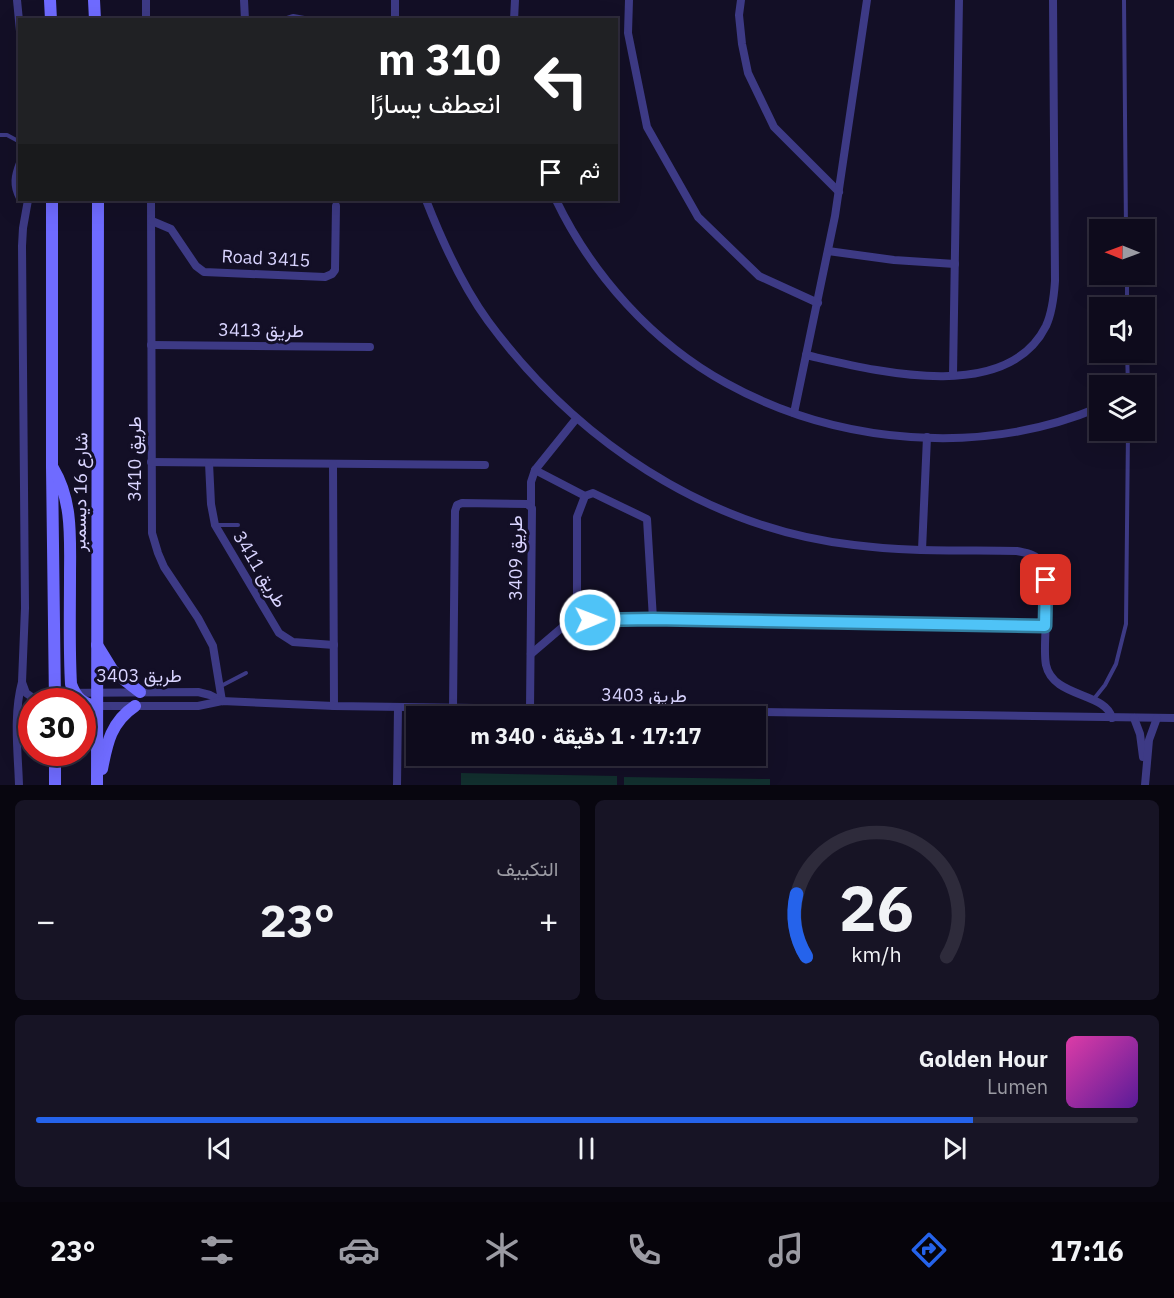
<!DOCTYPE html>
<html lang="ar">
<head>
<meta charset="utf-8">
<style>
  :root { --surface:#0e0b1c; --page:#171425; --text:#f1f3f6; --muted:#9b9ba3; --line:#2e2b3b; --accent:#2563eb }
  body { margin:0; font-family:"IBM Plex Sans",Vazirmatn,sans-serif; background:var(--page); color:var(--text); direction:rtl; height:100vh; display:flex; flex-direction:column; font-size:22px; white-space:nowrap }
  * { box-sizing:border-box; margin:0 }
  p { font-size:20px; color:var(--muted) }
  .icon { flex:none; width:33px; height:33px; fill:none; stroke:currentColor; stroke-width:2; stroke-linecap:round; stroke-linejoin:round }
  .map { position:relative; height:785px; overflow:hidden; direction:ltr }
  .sheet { display:flex; flex-direction:column; gap:15px; padding:15px; background:#08060f; flex:1 }
  .sheet>* { flex:none }
  .banner { position:absolute; left:18px; top:18px; width:600px; height:183px; border-radius:0px; box-shadow:0 6px 24px #0002,0 0 0 2px var(--line); direction:rtl; background:#202124; color:#fff; overflow:hidden }
  .needle { width:39px; rotate:271deg }
  .tools { position:absolute; left:1089px; top:219px; display:grid; gap:12px }
  .tools a { display:grid; place-items:center; width:66px; height:66px; border-radius:0px; background:var(--surface); box-shadow:0 6px 24px #0002,0 0 0 2px var(--line); font-size:30px }
  .speed { position:absolute; left:18px; top:688px; display:flex; gap:12px; font-size:30px; font-weight:700; text-align:center }
  .speed>* { display:grid; place-content:center; width:78px; height:78px; border-radius:50%; background:var(--surface); box-shadow:0 6px 24px #0002,0 0 0 2px var(--line); line-height:1 }
  .speed .limit { border:9px solid #d22; background:#fff; color:#111 }
  .pin { position:absolute; display:grid; place-items:center; width:51px; height:51px; color:#fff; margin:-26px; border-radius:12px; box-shadow:0 3px 9px #0006 }
  .me { position:absolute; width:66px; margin:-33px; rotate:89deg; stroke-linejoin:round; filter:drop-shadow(0 0 4px #0008) }
  .turn { display:flex; align-items:center; gap:21px; height:126px; padding:0 18px; font-size:27px }
  .turn .icon { width:78px; height:78px; stroke-width:2.5 }
  .turn b { display:block; font-size:42px; line-height:51px }
  .then { display:flex; align-items:center; height:57px; padding:0 18px; background:#0003; gap:12px; font-size:22px }
  .big { font-size:45px; font-weight:800; line-height:1.1 }
  .sheet .tile { flex:1; display:flex; flex-direction:column; justify-content:center; gap:9px; min-width:0; padding:0 21px; border-radius:9px; background:var(--page) }
  .sheet .dial { align-items:center; gap:0 }
  .dial svg { height:156px; overflow:visible; fill:none; stroke:var(--line); stroke-width:7; stroke-linecap:round; text-anchor:middle }
  .dial text { fill:var(--text); stroke:none }
  .song { display:flex; align-items:center; gap:18px }
  .cover { width:72px; height:72px; border-radius:9px; background:linear-gradient(135deg,hsl(320 70% 55%),hsl(270 70% 35%)) }
  .played { height:6px; border-radius:3px; background:linear-gradient(90deg,var(--accent) 85%,var(--line) 85%) }
  .keys { display:flex; justify-content:space-around; direction:ltr }
  .heat { display:flex; justify-content:space-between; align-items:center; font-size:33px; direction:ltr }
  .sheet .tiles { flex:1; display:grid; gap:15px; grid-template-columns:1fr 1fr }
  .tile:last-child { grid-column:span 2 }
  .trip { position:absolute; left:406px; top:706px; width:360px; height:60px; border-radius:0px; background:var(--surface); box-shadow:0 6px 24px #0002,0 0 0 2px var(--line); font-weight:800; line-height:60px; text-align:center; direction:rtl }
  .dock { display:flex; height:96px; justify-content:space-around; align-items:center; background:#06040b; color:var(--muted) }
  .dock .icon { width:42px; height:42px }
  .dock .on { color:var(--accent) }
  .dock b { font-size:27px; color:var(--text) }
  .map>svg:first-child { display:block }
  .green { fill:#12302f }
  .lines { fill:none; stroke-linecap:round; stroke-linejoin:round }
  .lane { stroke:#3d3a85; stroke-width:4 }
  .street { stroke:#3d3a85; stroke-width:8 }
  .secondary { stroke:#6f6bff; stroke-width:12 }
  .route-casing { stroke:#337fa1; stroke-width:15 }
  .route { stroke:#4fc3f7; stroke-width:10 }
  .labels { text-anchor:middle; dominant-baseline:central; stroke-width:6; stroke-linejoin:round; paint-order:stroke }
  .street-label { font-size:18px; fill:#d9d4ff; stroke:#130f26 }
</style>
</head>
<body>
<div class="map">
<svg width="1174" height="785" viewBox="0 0 1174 785">
  <rect width="100%" height="100%" fill="#130f26"/>
  <g class="green">
    <polygon points="461,773 617,776 617,785 461,785"/>
    <polygon points="624,777 770,779 770,785 624,785"/>
  </g>
  <g class="lines">
    <g class="lane">
      <polyline points="1124,0 1126,230"/>
      <polyline points="0,135 7,135 20,142"/>
      <polyline points="1127,274 1127,308"/>
      <polyline points="1127,352 1128,386"/>
      <polyline points="216,525 238,525"/>
      <polyline points="221,686 246,673"/>
      <polyline points="1093,700 1105,685 1116,664 1126,624 1128,430"/>
    </g>
    <g class="street">
      <polyline points="17,0 20,31"/>
      <polyline points="146,0 146,20"/>
      <polyline points="244,0 245,20"/>
      <polyline points="395,0 395,20"/>
      <polyline points="629,0 628,33 647,127 698,217 759,276 818,303"/>
      <polyline points="741,0 739,15 742,44 748,73 774,127 839,192"/>
      <polyline points="287,20 293,18 304,20"/>
      <polyline points="514,20 515,0"/>
      <path d="M 20,163 C 15,176 13,185 20,198"/>
      <polyline points="28,200 23,228 22,246 25,608 22,682 26,693 39,702"/>
      <polyline points="151,200 152,533 158,553 164,567 198,618 213,646 222,701"/>
      <path d="M 426,200 C 442,241 461,284 488,321 C 575,439 705,528 854,545 C 908,552 963,550 1017,551 C 1027,553 1036,554 1042,563 C 1054,583 1041,640 1046,665 C 1053,698 1106,692 1112,718"/>
      <path d="M 556,200 C 592,275 653,343 726,383 C 838,445 982,457 1100,407"/>
      <polyline points="152,221 171,229 196,266 204,272 325,277 332,274 335,270 336,206"/>
      <polyline points="828,251 894,260 955,264"/>
      <polyline points="151,345 370,347"/>
      <path d="M 806,355 C 872,370 1006,406 1046,326 C 1052,313 1054,296 1055,281 L 1053,0"/>
      <polyline points="953,375 959,0"/>
      <polyline points="794,413 835,216 867,0"/>
      <polyline points="151,462 485,465"/>
      <polyline points="209,463 211,504 215,525 279,633 293,642 334,645"/>
      <polyline points="333,464 334,706"/>
      <polyline points="535,470 585,496"/>
      <polyline points="531,505 531,482 535,470 576,419"/>
      <polyline points="922,550 927,437"/>
      <polyline points="653,619 647,519 593,493 585,496 577,517 577,604 582,617 590,620 653,619 1045,626"/>
      <polyline points="531,654 579,613"/>
      <polyline points="55,693 198,692 210,695 222,701"/>
      <polyline points="92,706 198,706 222,701 334,706 1174,718"/>
      <polyline points="453,708 455,511 457,505 462,503 527,504 532,508 530,709"/>
      <polyline points="1134,718 1140,734 1143,757"/>
      <path d="M 19,785 C 18,752 13,715 22,682"/>
      <polyline points="397,785 398,707"/>
      <polyline points="1145,785 1149,740 1157,718"/>
    </g>
    <g class="secondary">
      <polyline points="50,0 51,20"/>
      <polyline points="94,0 95,20"/>
      <polyline points="52,200 52,467 55,702"/>
      <path d="M 53,468 C 73,501 70,539 70,577 C 70,613 69,649 71,684 C 76,698 83,704 97,706"/>
      <polyline points="97,645 113,671 140,692"/>
      <polyline points="55,753 55,785"/>
      <path d="M 102,769 C 107,743 111,722 135,706"/>
      <polyline points="97,785 98,200"/>
    </g>
  </g>
  <g class="lines">
    <g class="route-casing">
      <polyline id="route" points="590,620 653,619 1045,626 1046,580"/>
    </g>
    <use href="#route" class="route"/>
  </g>
  <g class="labels">
    <g class="street-label">
      <text transform="translate(266 258) rotate(3)">Road 3415</text>
      <text transform="translate(261 330) rotate(1)">طريق 3413</text>
      <text transform="translate(134 459) rotate(-90)">طريق 3410</text>
      <text transform="translate(80 492) rotate(-89)">شارع 16 ديسمبر</text>
      <text transform="translate(515 558) rotate(-90)">طريق 3409</text>
      <text transform="translate(260 569) rotate(59)">طريق 3411</text>
      <text x="139" y="675">طريق 3403</text>
      <text transform="translate(644 695) rotate(1)">طريق 3403</text>
    </g>
  </g>
</svg>
<div class="tools">
<a><svg class="needle" viewBox="-14 -14 28 28"><path d="M0-13l5 13h-10z" fill="#e53935"/><path d="M0 13l5-13h-10z" fill="#9b9ba3"/></svg></a>
<a><svg class="icon" aria-label="sound" viewBox="0 0 24 24"><path d="M4 9h4l5-4v14l-5-4H4zM17 9q2 3 0 6"/></svg></a>
<a><svg class="icon" aria-label="layers" viewBox="0 0 24 24"><path d="M12 4l9 5-9 5-9-5zM3 14l9 5 9-5"/></svg></a>
</div>
<div class="speed"><div class="limit">30</div></div>
<div class="pin" style="left:1046px;top:580px;background:#d93025"><svg class="icon" aria-label="arrive" viewBox="0 0 24 24"><path d="M6 21V4h12l-3 4 3 4H6"/></svg></div>
<svg class="me" style="left:590px;top:620px" viewBox="-20 -20 40 40"><circle r="17" fill="#4fc3f7" stroke="#fff" stroke-width="3"/><path d="M0-11L8 9 0 5-8 9z" fill="#fff"/></svg>
<div class="trip">17:17 · 1 دقيقة · 340 m</div>
<div class="banner">
<div class="turn"><svg class="icon" aria-label="left" viewBox="0 0 24 24"><path d="M17 20v-9H6M10 6l-5 5 5 5"/></svg><div><b>310 m</b>انعطف يسارًا</div></div>
<div class="then">ثم<svg class="icon" aria-label="arrive" viewBox="0 0 24 24"><path d="M6 21V4h12l-3 4 3 4H6"/></svg></div>
</div>
</div>
<section class="sheet">
<div class="tiles">
<div class="tile dial"><svg viewBox="0 0 100 80">
<path d="M14 69A42 42 0 1 1 86 69"/>
<path d="M14 69A42 42 0 0 1 9 37" stroke="#2563eb"/>
<text x="50" y="56" font-size="32" font-weight="700">26</text>
<text x="50" y="72" font-size="11">km/h</text>
</svg></div>
<div class="tile"><p>التكييف</p>
<div class="heat"><a>−</a><b class="big">23°</b><a>+</a></div>
</div>
<div class="tile">
<div class="song"><i class="cover"></i><div><b>Golden Hour</b><p>Lumen</p></div></div>
<div class="played"></div>
<div class="keys"><svg class="icon" aria-label="previous" viewBox="0 0 24 24"><path d="M18 5L8 12l10 7zM5 5v14"/></svg><svg class="icon" aria-label="pause" viewBox="0 0 24 24"><path d="M8 5v14M16 5v14"/></svg><svg class="icon" aria-label="next" viewBox="0 0 24 24"><path d="M6 5l10 7-10 7zM19 5v14"/></svg></div>
</div>
</div>
</section>
<nav class="dock">
<b>17:16</b>
<svg class="icon on" aria-label="directions" viewBox="0 0 24 24"><path d="M12 3l9 9-9 9-9-9zM9 14v-3h6M13 9l2 2-2 2"/></svg>
<svg class="icon" aria-label="music" viewBox="0 0 24 24"><path d="M9 18V5l10-2v13"/><circle cx="6" cy="18" r="3"/><circle cx="16" cy="16" r="3"/></svg>
<svg class="icon" aria-label="phone" viewBox="0 0 24 24"><path d="M5 4h4l2 5-3 2q2 4 5 5l2-3 5 2v4C11 20 4 13 5 4z"/></svg>
<svg class="icon" aria-label="climate" viewBox="0 0 24 24"><path d="M12 3v18M4 7l16 10M4 17L20 7"/></svg>
<svg class="icon" aria-label="car" viewBox="0 0 24 24"><path d="M5 17H2v-5l4-1 3-4h7l3 4 3 1v5h-3M9 17h6M6 11h13"/><circle cx="7" cy="17" r="2"/><circle cx="17" cy="17" r="2"/></svg>
<svg class="icon" aria-label="filters" viewBox="0 0 24 24"><path d="M4 7h16M4 17h16"/><circle cx="9" cy="7" r="2"/><circle cx="15" cy="17" r="2"/></svg>
<b>23°</b>
</nav>
</body>
</html>
